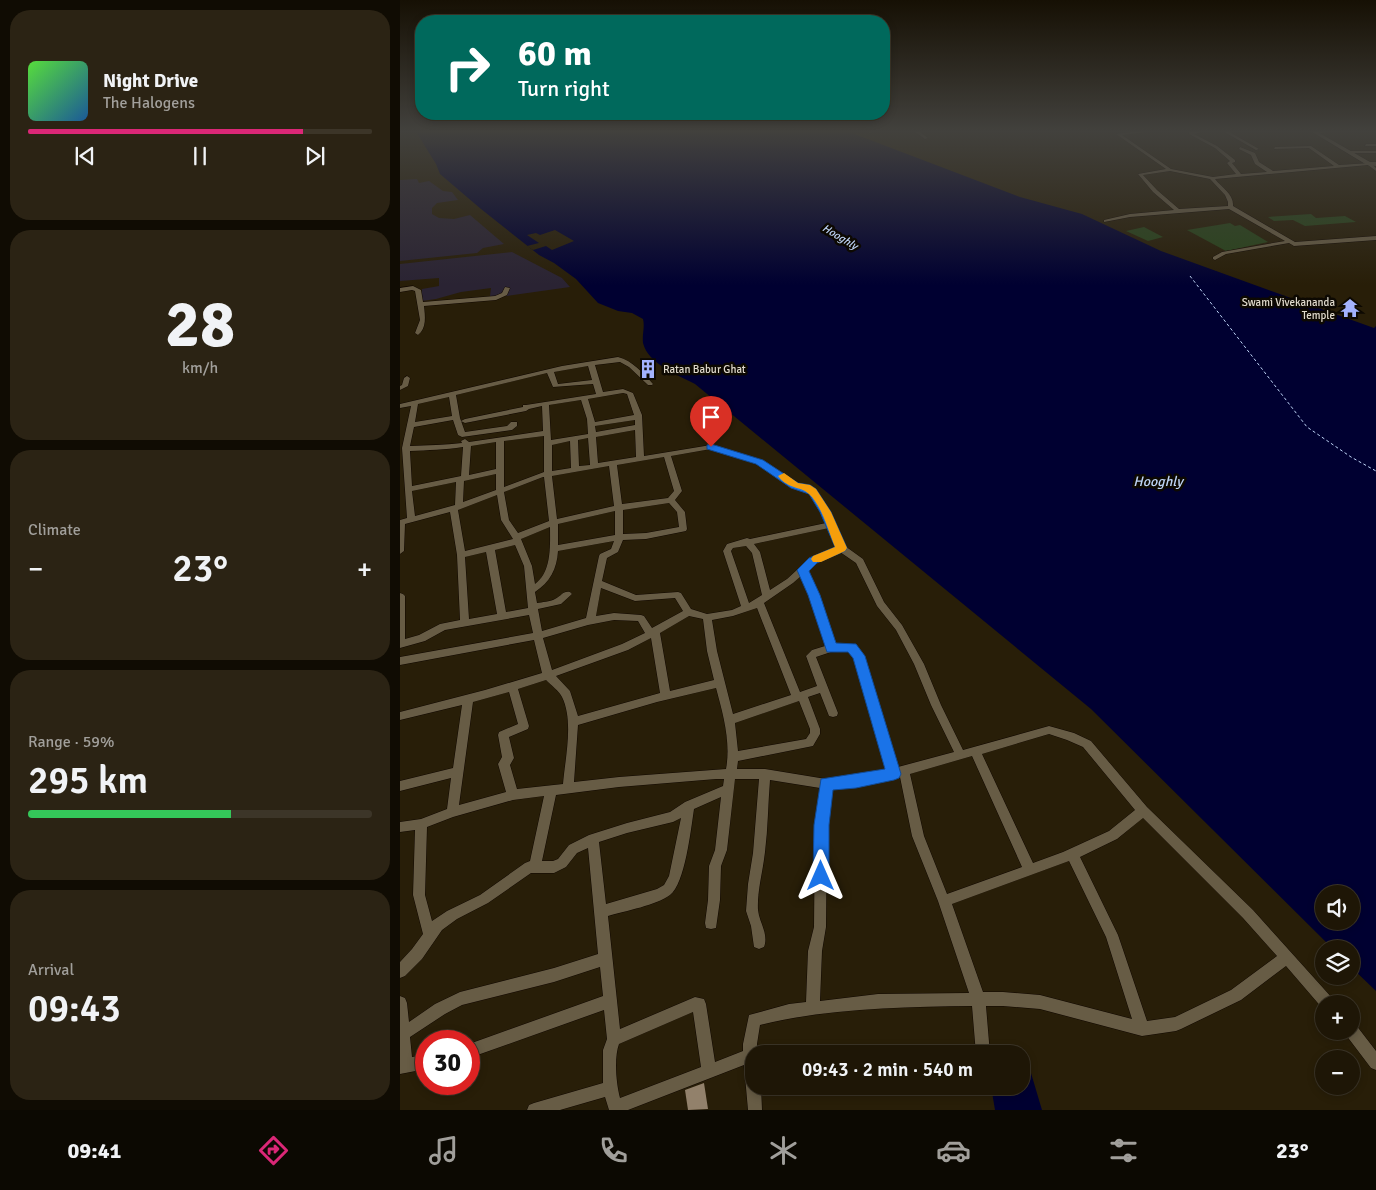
<!DOCTYPE html>
<html lang="en">
<head>
<meta charset="utf-8">
<style>
  :root { --surface:#1e1606; --page:#2b2314; --text:#f1f3f6; --muted:#a19f9b; --line:#3c3528; --accent:#db2777 }
  body { margin:0; font-family:Signika,sans-serif; background:var(--page); color:var(--text); height:100vh; display:flex; flex-direction:column; font-size:19px; white-space:nowrap }
  * { box-sizing:border-box; margin:0 }
  p { font-size:16px; color:var(--muted) }
  .icon { flex:none; width:28px; height:28px; fill:none; stroke:currentColor; stroke-width:2; stroke-linecap:round; stroke-linejoin:round }
  .map { position:relative; flex:1; overflow:hidden }
  .sheet { display:flex; flex-direction:column; gap:10px; padding:10px; background:#100c03; width:400px }
  .sheet>* { flex:none }
  .top-card { position:absolute; left:15px; top:15px; width:475px; height:105px; border-radius:20px; box-shadow:0 2px 8px #0003,0 0 0 1px var(--line); background:#00695c; color:#fff; overflow:hidden }
  .tools { position:absolute; left:915px; top:885px; display:grid; gap:10px }
  .tools a { display:grid; place-items:center; width:45px; height:45px; border-radius:50%; background:var(--surface); box-shadow:0 2px 8px #0003,0 0 0 1px var(--line); font-size:25px }
  .speed { position:absolute; left:15px; top:1030px; display:flex; gap:10px; font-size:25px; font-weight:700; text-align:center }
  .speed>* { display:grid; place-content:center; width:65px; height:65px; border-radius:50%; background:var(--surface); box-shadow:0 2px 8px #0003,0 0 0 1px var(--line); line-height:1 }
  .speed .limit { border:8px solid #d22; background:#fff; color:#111 }
  .pin { position:absolute; display:grid; place-items:center; width:42px; height:42px; color:#fff; margin:-51px -21px; border-radius:50% 50% 50% 0; rotate:-45deg; box-shadow:0 0 5px #0007 }
  .pin .icon { rotate:45deg }
  .me { position:absolute; width:55px; margin:-28px; rotate:0deg; stroke-linejoin:round; filter:drop-shadow(0 0 4px #0008) }
  .turn { display:flex; align-items:center; gap:18px; height:105px; padding:0 20px; font-size:22px }
  .turn .icon { width:65px; height:65px; stroke-width:2.5 }
  .turn b { display:block; font-size:35px; line-height:42px }
  .big { font-size:38px; font-weight:600; line-height:1.1 }
  .sheet .widget { flex:1; display:flex; flex-direction:column; justify-content:center; gap:8px; min-width:0; padding:0 18px; border-radius:20px; background:var(--page) }
  .sheet .dial { align-items:center; gap:0 }
  .dial b { font-size:65px; line-height:1 }
  .song { display:flex; align-items:center; gap:15px }
  .cover { width:60px; height:60px; border-radius:8px; background:linear-gradient(135deg,hsl(110 70% 55%),hsl(210 70% 35%)) }
  .played { height:5px; border-radius:2px; background:linear-gradient(90deg,var(--accent) 80%,var(--line) 80%) }
  .keys { display:flex; justify-content:space-around; direction:ltr }
  .heat { display:flex; justify-content:space-between; align-items:center; font-size:28px; direction:ltr }
  .charge { height:8px; border-radius:4px; background:linear-gradient(90deg,#34c759 59%,var(--line) 0) }
  .trip { position:absolute; left:345px; top:1045px; width:285px; height:50px; border-radius:20px; background:var(--surface); box-shadow:0 2px 8px #0003,0 0 0 1px var(--line); font-weight:600; line-height:50px; text-align:center }
  .tabs { display:flex; height:80px; justify-content:space-around; align-items:center; background:#0c0902; color:var(--muted) }
  .tabs .icon { width:35px; height:35px }
  .tabs .on { color:var(--accent) }
  .tabs b { font-size:22px; color:var(--text) }
  main { display:flex; flex:1; min-height:0 }
  .map>svg:first-child { display:block }
  .industrial { fill:#2a2333 }
  .green { fill:#29441b }
  .water { fill:#000031; fill-rule:evenodd }
  .pier { fill:#281e08 }
  .lines { fill:none; stroke-linecap:round; stroke-linejoin:round }
  .ferry { stroke:#bed4f6; stroke-width:1; stroke-dasharray:3 2.5; stroke-linecap:butt }
  .building { fill:#92816b }
  .minor-casing { stroke:#100700; stroke-width:1 }
  .tertiary-casing { stroke:#100700; stroke-width:1 }
  .minor { fill:#675c45; fill-rule:evenodd }
  .tertiary { fill:#675c45; fill-rule:evenodd }
  .route { fill:#1a73e8; stroke:#114b97 }
  .slow { fill:#f59e0b }
  .labels { text-anchor:middle; dominant-baseline:central; stroke-width:5; stroke-linejoin:round; paint-order:stroke }
  .far-water-label { font-size:11px; font-style:italic; fill:#bed4f6; stroke:#0d0902 }
  .far-poi-label { font-size:11px; fill:#e0dacd; stroke:#0d0902; text-anchor:end }
  .water-label { font-size:14px; font-style:italic; fill:#bed4f6; stroke:#0d0902 }
</style>
</head>
<body>
<main>
<section class="sheet">
<div class="widget">
<div class="song"><i class="cover"></i><div><b>Night Drive</b><p>The Halogens</p></div></div>
<div class="played"></div>
<div class="keys"><svg class="icon" aria-label="previous" viewBox="0 0 24 24"><path d="M18 5L8 12l10 7zM5 5v14"/></svg><svg class="icon" aria-label="pause" viewBox="0 0 24 24"><path d="M8 5v14M16 5v14"/></svg><svg class="icon" aria-label="next" viewBox="0 0 24 24"><path d="M6 5l10 7-10 7zM19 5v14"/></svg></div>
</div>
<div class="widget dial"><b>28</b><p>km/h</p></div>
<div class="widget"><p>Climate</p>
<div class="heat"><a>−</a><b class="big">23°</b><a>+</a></div>
</div>
<div class="widget"><p>Range · 59%</p><b class="big">295 km</b><div class="charge"></div></div>
<div class="widget"><p>Arrival</p><b class="big">09:43</b></div>
</section>
<div class="map">
<svg width="976" height="1110" viewBox="0 0 976 1110">
  <rect width="100%" height="100%" fill="#281e08"/>
  <g class="industrial">
    <polygon points="17,179 19,183 29,181 43,191 52,192 58,200 37,203 32,208 32,214 39,218 54,219 70,215 104,244 83,248 77,253 0,261 0,180"/>
    <polygon points="112,252 162,278 170,287 99,297 90,296 91,288 61,292 36,299 22,301 22,289 39,286 39,278 0,281 0,264"/>
  </g>
  <g class="green">
    <polygon points="911,214 916,218 945,216 956,222 905,226 893,220 874,221 868,217"/>
    <polygon points="830,223 835,226 840,225 868,242 826,251 787,230"/>
    <polygon points="744,227 763,237 748,241 726,231"/>
  </g>
  <g class="water">
    <path d="M 15,130 L 444,130 L 620,197 L 682,214 L 761,251 L 974,328 L 976,326 L 976,991 L 951,967 L 951,949 L 933,949 L 691,709 L 295,384 C 278,375 248,364 243,343 C 242,334 245,327 243,319 L 232,313 L 218,311 L 198,303 L 176,279 L 154,263 L 139,255 L 81,209 L 40,174 L 36,164 ZM 924,894 L 951,894 L 951,921 L 924,921 Z"/>
    <polygon points="621,1054 628,1063 642,1110 595,1110 591,1086 621,1086"/>
  </g>
  <polygon class="pier" points="155,230 174,241 152,250 146,246 133,250 127,246 139,243 127,235 136,233 140,235"/>
  <g class="lines">
    <polyline class="ferry" points="790,276 907,427 951,457 976,471"/>
  </g>
  <polygon class="building" points="304,1083 308,1109 288,1110 285,1090"/>
  <g class="lines">
    <g class="minor-casing">
      <g id="minor">
        <polygon points="474,130 480,130 470,133 468,132"/>
        <polygon points="513,130 517,130 528,138 525,139"/>
        <path d="M 738,130 L 743,130 L 746,132 L 722,135 L 771,169 L 813,177 L 836,174 L 827,163 L 830,161 L 815,148 L 789,134 L 789,132 L 811,130 L 794,134 L 817,146 L 835,160 L 835,162 L 832,163 L 841,174 L 867,172 L 855,164 L 851,155 L 839,149 L 840,147 L 855,153 L 859,162 L 873,171 L 934,166 L 909,148 L 874,149 L 875,147 L 911,146 L 939,165 L 971,163 L 976,168 L 976,171 L 968,165 L 815,179 C 822,188 834,194 833,206 L 895,242 L 976,236 L 976,240 L 894,246 L 889,243 L 826,254 L 815,260 L 813,259 L 813,257 L 822,252 L 885,241 L 829,209 L 730,217 L 704,222 L 704,220 L 730,214 L 774,210 L 753,192 L 738,174 L 766,169 L 716,134 L 739,131 ZM 770,171 L 810,179 L 825,195 L 828,202 L 828,206 L 779,209 L 757,190 L 743,175 Z"/>
        <polygon points="821,130 826,130 859,149 856,150"/>
        <polygon points="941,130 972,130 916,133 914,132"/>
        <polygon points="966,144 976,144 976,146 965,146"/>
        <polygon points="950,151 976,151 976,153 948,153"/>
        <path d="M 13,286 L 21,290 L 23,302 L 95,296 L 102,293 L 105,287 L 110,288 L 107,295 L 96,300 L 24,306 C 25,316 27,328 18,335 L 15,333 L 20,320 L 15,291 L 12,290 L 0,292 L 0,288 Z"/>
        <path d="M 218,357 C 233,361 243,373 253,384 L 252,385 L 248,385 L 229,367 L 220,362 L 195,365 L 203,392 L 223,389 L 233,393 L 242,415 L 244,456 L 311,445 L 362,460 L 398,483 L 409,486 L 416,490 L 430,512 L 445,546 L 463,559 L 484,602 L 502,625 L 524,664 L 541,705 L 563,750 L 649,726 L 674,733 L 691,741 L 747,807 L 853,910 L 933,999 L 935,1004 L 924,1004 L 923,1009 L 886,966 L 841,1000 L 781,1029 L 776,1031 L 742,1036 L 640,1009 L 603,1006 L 586,1006 L 590,1054 L 576,1054 L 572,1006 C 501,1007 429,1008 360,1025 L 357,1044 L 358,1054 L 354,1054 L 354,1086 L 361,1086 L 362,1110 L 348,1110 L 344,1065 L 228,1110 L 209,1110 L 205,1097 L 160,1110 L 127,1110 L 129,1105 L 134,1103 L 203,1083 L 203,1050 L 207,1039 L 204,1010 L 69,1058 L 69,1044 L 203,996 L 200,967 L 154,982 L 62,1005 L 45,1014 L 10,1037 L 12,1057 L 26,1055 L 26,1069 L 0,1074 L 0,996 L 5,998 L 7,1003 L 9,1022 L 35,1004 L 60,992 L 154,968 L 198,954 L 188,848 L 177,853 L 166,867 L 154,873 L 131,873 L 88,903 L 57,919 L 42,930 L 22,959 L 5,976 L 0,978 L 0,962 L 12,949 L 23,934 L 13,895 L 15,830 L 0,832 L 0,822 L 21,819 L 47,809 L 51,778 L 0,791 L 0,781 L 53,768 L 62,705 L 0,720 L 0,712 L 85,690 L 142,673 L 134,640 L 0,665 L 0,657 L 133,633 L 129,615 L 45,630 L 25,641 L 0,648 L 0,593 L 3,594 L 5,596 L 5,639 L 19,635 L 40,624 L 60,620 L 57,555 L 50,512 L 5,524 L 4,551 L 0,554 L 0,520 L 7,518 L 2,448 L 11,406 L 0,408 L 0,404 L 162,366 ZM 188,366 L 192,380 L 158,384 L 154,372 ZM 147,373 L 153,387 L 193,384 L 196,394 L 126,405 L 123,405 L 123,407 L 65,419 L 61,421 L 65,423 L 126,411 L 129,409 L 142,406 L 143,431 L 69,442 L 65,439 L 61,441 L 62,443 C 45,445 28,445 10,446 L 14,427 L 53,420 L 58,435 L 62,437 L 112,430 L 117,426 L 117,422 L 111,422 L 107,426 L 65,432 L 60,418 L 56,395 ZM 223,393 L 227,394 L 234,415 L 195,422 L 188,399 ZM 49,397 L 52,416 L 15,422 L 18,404 ZM 181,400 L 187,419 L 188,434 L 151,440 L 149,405 ZM 235,420 L 235,425 L 196,432 L 195,426 ZM 235,430 L 236,457 L 198,463 L 196,437 ZM 144,436 L 144,472 L 104,487 L 104,441 ZM 188,438 L 190,465 L 179,466 L 178,440 ZM 170,441 L 171,468 L 152,471 L 152,445 ZM 96,442 L 96,469 L 69,475 L 71,446 ZM 63,447 L 61,476 L 12,486 L 10,451 C 28,450 45,450 63,447 ZM 311,449 L 356,464 L 392,487 L 403,490 L 410,494 L 422,512 L 426,523 L 350,539 L 347,538 L 327,544 L 323,551 L 341,606 L 332,610 L 307,614 L 291,609 L 281,593 L 278,592 L 236,595 L 202,581 L 207,558 L 218,552 L 223,540 L 246,539 L 286,531 L 287,529 L 285,512 L 275,500 L 282,491 L 271,456 ZM 264,457 L 274,491 L 268,498 L 222,504 L 217,465 ZM 209,466 L 214,506 L 157,519 L 152,476 ZM 96,474 L 96,490 L 63,502 L 64,481 ZM 143,477 L 144,477 L 149,521 L 118,533 L 109,520 L 104,492 ZM 56,482 L 55,505 L 15,516 L 12,491 ZM 97,495 L 101,520 L 113,539 L 65,551 L 58,510 ZM 269,503 L 277,512 L 279,527 L 246,533 L 223,534 L 223,510 ZM 215,511 L 215,535 L 158,545 L 158,524 ZM 150,527 C 150,545 152,572 135,584 L 132,566 L 121,539 ZM 429,528 L 436,547 L 410,558 L 387,579 L 370,590 L 360,552 L 354,544 ZM 214,541 L 211,549 L 200,554 L 199,556 L 186,618 L 142,631 L 138,609 L 161,604 L 172,594 L 170,592 C 162,591 162,596 155,599 C 150,602 142,602 137,603 L 135,592 C 150,582 157,569 158,551 ZM 115,545 L 124,566 L 128,608 L 106,612 L 95,550 ZM 346,546 L 352,553 L 362,595 L 349,603 L 331,551 L 333,548 ZM 86,552 L 97,614 L 69,619 L 65,557 ZM 440,552 L 456,563 L 477,606 L 496,630 L 514,664 L 531,705 L 554,752 L 498,767 L 464,656 L 454,644 L 435,644 L 419,595 L 407,570 L 416,562 ZM 401,576 L 409,595 L 425,646 L 412,650 L 406,656 L 417,686 L 400,692 L 364,603 L 393,583 ZM 201,588 L 235,601 L 275,598 L 283,611 L 252,628 L 244,616 L 241,615 L 214,613 L 196,616 ZM 357,608 L 391,695 L 333,714 L 317,651 L 312,620 L 333,616 ZM 289,616 L 303,619 L 307,651 L 314,680 L 270,691 L 260,633 ZM 214,620 L 238,621 L 245,633 L 222,644 L 152,670 L 143,638 L 188,625 ZM 251,638 L 260,693 L 178,716 L 170,691 L 156,676 L 228,650 ZM 449,651 L 455,658 L 487,770 L 456,776 L 426,779 L 365,769 L 337,769 L 338,761 L 413,746 L 420,734 L 420,729 L 408,697 L 420,693 L 429,716 L 433,717 L 437,716 L 438,713 L 416,657 L 431,652 ZM 146,680 C 151,685 159,691 162,697 C 174,721 165,759 163,784 L 117,789 L 110,765 L 114,758 L 109,737 L 128,729 L 129,726 L 118,689 ZM 316,688 C 323,714 331,742 326,769 L 219,777 L 174,782 L 178,725 L 257,702 ZM 109,692 L 118,724 L 99,732 L 98,735 L 102,757 L 98,764 L 106,792 L 59,805 L 73,702 ZM 399,701 L 410,729 L 410,733 L 406,739 L 338,751 L 335,723 ZM 649,734 L 667,740 L 683,747 L 735,810 L 709,831 L 663,852 L 633,863 L 582,754 ZM 572,756 L 622,867 L 547,894 L 524,836 L 510,774 ZM 498,777 L 500,777 L 512,836 L 538,901 L 569,993 L 478,994 L 420,1001 L 422,951 L 426,927 L 427,825 L 431,788 L 456,786 ZM 316,779 L 324,779 L 323,786 L 285,802 L 270,812 L 227,823 L 189,835 L 169,845 L 158,859 L 153,861 L 142,861 L 156,795 L 219,787 ZM 335,779 L 359,779 L 353,853 L 348,884 L 346,911 L 351,926 L 354,947 L 359,949 L 364,947 C 369,934 359,922 358,910 C 357,891 363,871 365,852 C 368,828 368,804 370,780 L 420,788 L 415,825 L 414,927 L 408,951 L 406,1002 L 389,1004 L 349,1015 L 343,1044 L 343,1051 L 315,1062 L 306,1004 L 304,999 L 295,997 L 220,1029 L 208,916 C 225,911 257,905 270,895 C 285,884 291,829 294,809 L 321,797 L 315,850 L 309,866 L 308,900 L 305,923 L 306,928 L 311,929 L 316,928 L 320,900 L 321,866 L 327,850 ZM 144,796 L 130,861 L 125,863 L 80,895 L 47,911 L 32,921 L 25,895 L 27,827 L 53,817 L 113,800 ZM 281,818 L 269,876 L 264,885 L 257,889 L 206,904 L 199,842 L 227,833 L 273,822 ZM 743,818 L 843,918 L 877,956 L 831,990 L 775,1017 L 747,1021 L 718,935 L 680,857 L 717,839 ZM 669,861 L 706,937 L 732,1019 L 640,995 L 603,992 L 583,992 L 552,904 ZM 293,1012 L 301,1067 L 220,1098 C 216,1083 214,1057 219,1044 Z"/>
        <polygon points="7,376 10,378 8,386 0,390 0,386 2,385 4,378"/>
        <polygon points="951,1023 956,1025 976,1051 976,1070 971,1068 946,1035 944,1031 951,1031"/>
        <polygon points="579,1086 593,1086 593,1087 591,1092 586,1094 581,1092"/>
      </g>
    </g>
    <g class="tertiary-casing">
      <polygon id="tertiary" points="909,130 914,130 970,162 976,162 976,166 967,165"/>
    </g>
    <use href="#minor" class="minor"/>
    <use href="#tertiary" class="tertiary"/>
  </g>
  <linearGradient id="sky" x2="0" y2="1"><stop stop-color="#161004"/><stop offset="0.46" stop-color="#42413d"/><stop offset="1" stop-color="#42413d" stop-opacity="0"/></linearGradient>
  <rect width="976" height="285" fill="url(#sky)"/>
  <polygon class="route" points="311,444 363,460 398,483 410,485 416,489 431,512 447,548 445,551 417,563 409,571 420,595 436,643 456,644 465,656 501,774 499,778 494,780 456,788 433,790 429,825 429,876 427,882 421,884 415,882 413,876 414,825 421,779 485,769 453,658 448,652 427,652 408,595 397,570 409,558 435,547 420,512 409,494 391,488 356,464 307,449 307,445"/>
  <path class="slow" d="M 384,473 L 398,483 L 410,485 L 416,489 L 431,512 L 447,548 L 445,551 L 421,562 L 413,562 L 411,559 L 413,556 L 435,547 C 428,530 422,506 409,494 C 401,486 389,490 378,476 Z"/>
  <defs>
    <g id="temple-bare" transform="scale(1.5)"><path d="M0-6L5-2H3V0L6.5 2.5H4V6H1.5V3h-3V6H-4V2.5H-6.5L-3 0V-2H-5Z" fill="#a3b2fd" stroke="#0d0902" stroke-width="2.5" paint-order="stroke"/></g>
    <g id="building-bare" transform="scale(1.5)"><path d="M-4-6H4V6H1V3H-1V6H-4ZM-2.5-4.3h1.7v1.8h-1.7ZM.8-4.3h1.7v1.8H.8ZM-2.5-1h1.7V.8h-1.7ZM.8-1h1.7V.8H.8Z" fill="#a3b2fd" stroke="#0d0902" stroke-width="2.5" paint-order="stroke"/></g>
  </defs>
  <g fill-rule="evenodd">
    <use href="#temple-bare" x="950" y="308"/>
    <use href="#building-bare" x="248" y="369"/>
  </g>
  <g class="labels">
    <g class="far-water-label">
      <text transform="translate(440 237) rotate(31)">Hooghly</text>
    </g>
    <g class="far-poi-label">
      <text x="935" y="302">Swami Vivekananda<tspan x="935" dy="13">Temple</tspan></text>
      <text x="263" y="369" text-anchor="start">Ratan Babur Ghat</text>
    </g>
    <g class="water-label">
      <text x="758" y="481">Hooghly</text>
    </g>
  </g>
</svg>
<div class="tools">
<a><svg class="icon" aria-label="sound" viewBox="0 0 24 24"><path d="M4 9h4l5-4v14l-5-4H4zM17 9q2 3 0 6"/></svg></a>
<a><svg class="icon" aria-label="layers" viewBox="0 0 24 24"><path d="M12 4l9 5-9 5-9-5zM3 14l9 5 9-5"/></svg></a>
<a>+</a>
<a>−</a>
</div>
<div class="speed"><div class="limit">30</div></div>
<div class="pin" style="left:311px;top:447px;background:#d93025"><svg class="icon" aria-label="arrive" viewBox="0 0 24 24"><path d="M6 21V4h12l-3 4 3 4H6"/></svg></div>
<svg class="me" style="left:421px;top:876px" viewBox="-20 -20 40 40"><path d="M0-17L14 15 0 8-14 15z" fill="#1a73e8" stroke="#fff" stroke-width="4"/></svg>
<div class="trip">09:43 · 2 min · 540 m</div>
<div class="top-card">
<div class="turn"><svg class="icon" aria-label="right" viewBox="0 0 24 24"><path d="M7 20v-9h11M14 6l5 5-5 5"/></svg><div><b>60 m</b>Turn right</div></div>
</div>
</div>
</main>
<nav class="tabs">
<b>09:41</b>
<svg class="icon on" aria-label="directions" viewBox="0 0 24 24"><path d="M12 3l9 9-9 9-9-9zM9 14v-3h6M13 9l2 2-2 2"/></svg>
<svg class="icon" aria-label="music" viewBox="0 0 24 24"><path d="M9 18V5l10-2v13"/><circle cx="6" cy="18" r="3"/><circle cx="16" cy="16" r="3"/></svg>
<svg class="icon" aria-label="phone" viewBox="0 0 24 24"><path d="M5 4h4l2 5-3 2q2 4 5 5l2-3 5 2v4C11 20 4 13 5 4z"/></svg>
<svg class="icon" aria-label="climate" viewBox="0 0 24 24"><path d="M12 3v18M4 7l16 10M4 17L20 7"/></svg>
<svg class="icon" aria-label="car" viewBox="0 0 24 24"><path d="M5 17H2v-5l4-1 3-4h7l3 4 3 1v5h-3M9 17h6M6 11h13"/><circle cx="7" cy="17" r="2"/><circle cx="17" cy="17" r="2"/></svg>
<svg class="icon" aria-label="filters" viewBox="0 0 24 24"><path d="M4 7h16M4 17h16"/><circle cx="9" cy="7" r="2"/><circle cx="15" cy="17" r="2"/></svg>
<b>23°</b>
</nav>
</body>
</html>
